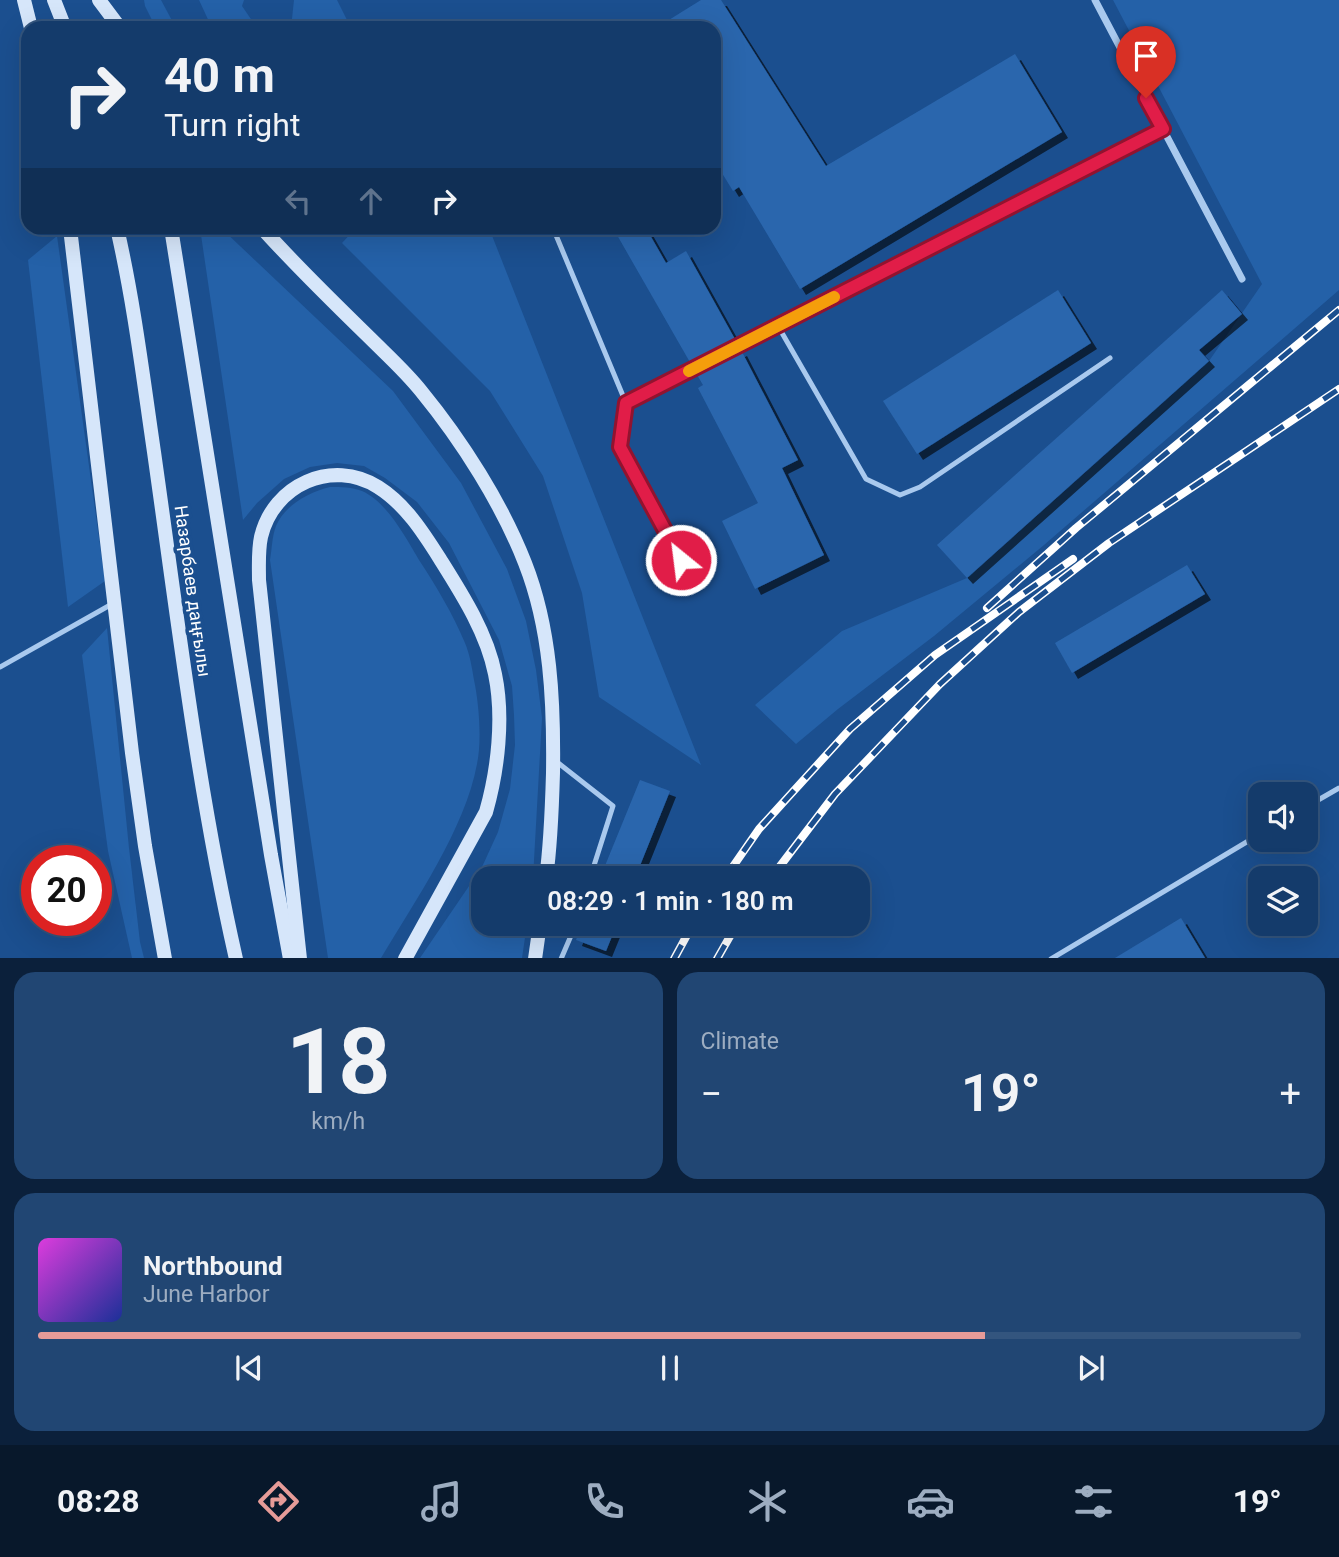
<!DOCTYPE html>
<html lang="en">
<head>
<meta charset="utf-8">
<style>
  :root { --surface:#143b6b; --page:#214673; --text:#f1f3f6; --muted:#9dadc1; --line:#33557e; --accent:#e69b98 }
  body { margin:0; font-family:Roboto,sans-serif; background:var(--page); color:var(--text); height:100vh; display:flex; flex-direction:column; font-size:26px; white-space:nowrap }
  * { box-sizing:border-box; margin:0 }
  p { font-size:23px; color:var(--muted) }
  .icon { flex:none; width:38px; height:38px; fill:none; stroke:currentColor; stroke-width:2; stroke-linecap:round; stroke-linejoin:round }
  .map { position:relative; height:958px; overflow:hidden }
  .sheet { display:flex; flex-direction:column; gap:14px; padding:14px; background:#0b203b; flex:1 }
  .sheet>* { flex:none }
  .hud { position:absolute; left:21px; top:21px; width:700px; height:214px; border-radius:21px; box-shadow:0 7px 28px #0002,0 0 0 2px var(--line); background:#143b6b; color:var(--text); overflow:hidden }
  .controls { position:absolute; left:1248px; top:782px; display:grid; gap:14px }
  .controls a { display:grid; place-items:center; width:70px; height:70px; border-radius:14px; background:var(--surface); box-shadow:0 7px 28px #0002,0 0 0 2px var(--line); font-size:35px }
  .speed { position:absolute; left:21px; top:845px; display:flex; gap:14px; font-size:35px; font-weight:700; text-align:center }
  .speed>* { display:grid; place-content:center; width:91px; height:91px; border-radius:50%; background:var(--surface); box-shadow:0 7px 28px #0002,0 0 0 2px var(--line); line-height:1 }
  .speed .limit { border:10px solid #d22; background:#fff; color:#111 }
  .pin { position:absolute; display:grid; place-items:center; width:60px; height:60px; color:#fff; margin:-72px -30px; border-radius:50% 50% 50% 0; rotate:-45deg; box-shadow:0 0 7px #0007 }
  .pin .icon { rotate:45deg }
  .me { position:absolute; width:77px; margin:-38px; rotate:331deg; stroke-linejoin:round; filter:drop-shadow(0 0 5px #0008) }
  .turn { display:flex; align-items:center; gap:24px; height:147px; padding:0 28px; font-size:32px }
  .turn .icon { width:91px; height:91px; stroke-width:2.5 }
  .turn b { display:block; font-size:49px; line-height:60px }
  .lanes { display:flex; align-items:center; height:66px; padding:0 28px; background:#0003; justify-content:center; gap:35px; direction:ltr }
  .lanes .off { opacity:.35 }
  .big { font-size:52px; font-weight:600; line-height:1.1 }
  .sheet .widget { flex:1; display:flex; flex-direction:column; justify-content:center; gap:10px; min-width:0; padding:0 24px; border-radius:21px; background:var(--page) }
  .sheet .dial { align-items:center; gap:0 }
  .dial b { font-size:91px; line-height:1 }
  .song { display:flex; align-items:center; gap:21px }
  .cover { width:84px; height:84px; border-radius:10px; background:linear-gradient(135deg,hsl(300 70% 55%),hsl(230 70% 35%)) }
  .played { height:7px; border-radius:4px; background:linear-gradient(90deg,var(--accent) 75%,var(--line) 75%) }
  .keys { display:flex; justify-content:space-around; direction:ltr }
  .heat { display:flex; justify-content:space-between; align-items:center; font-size:38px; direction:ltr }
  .sheet .tiles { flex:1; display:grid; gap:14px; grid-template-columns:1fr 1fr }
  .widget:last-child { grid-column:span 2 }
  .trip { position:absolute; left:471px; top:866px; width:399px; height:70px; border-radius:21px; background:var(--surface); box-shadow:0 7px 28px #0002,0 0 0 2px var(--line); font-weight:600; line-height:70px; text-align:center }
  .tab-bar { display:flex; height:112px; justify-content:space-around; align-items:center; background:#08182b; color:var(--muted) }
  .tab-bar .icon { width:49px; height:49px }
  .tab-bar .active { color:var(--accent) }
  .tab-bar b { font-size:32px; color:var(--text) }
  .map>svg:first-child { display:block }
  .green { fill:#2461a8 }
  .building { fill:#2a66ad; filter:url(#shadow) }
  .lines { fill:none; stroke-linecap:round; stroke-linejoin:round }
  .lane { stroke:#a9c9ee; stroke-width:5 }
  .street { stroke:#a9c9ee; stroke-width:7 }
  .secondary { stroke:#d6e6fa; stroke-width:14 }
  .rail-casing { stroke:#fff; stroke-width:8 }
  .rail { stroke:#1b4f8f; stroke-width:5; stroke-dasharray:16; stroke-linecap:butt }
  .route-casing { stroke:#92132f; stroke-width:18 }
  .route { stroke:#e11d48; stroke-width:12 }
  .slow { stroke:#f59e0b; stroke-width:12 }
  .labels { text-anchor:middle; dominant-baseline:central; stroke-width:7; stroke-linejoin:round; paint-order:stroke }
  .street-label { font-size:18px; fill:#fff; stroke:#1b4f8f }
</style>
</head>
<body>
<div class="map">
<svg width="1339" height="959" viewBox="0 0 1339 959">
  <defs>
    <filter id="shadow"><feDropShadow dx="6" dy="6" stdDeviation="0" flood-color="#0009"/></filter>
  </defs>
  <rect width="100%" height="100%" fill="#1b4f8f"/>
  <g class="green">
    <polygon points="144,0 161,0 176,28 156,28 145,6"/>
    <polygon points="199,0 244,0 242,6 257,28 212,28"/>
    <polygon points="294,0 337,0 351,28 291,28"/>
    <polygon points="1113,0 1339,0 1339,290 1044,545 934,636 838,709 796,744 755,705 842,631 967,578 1209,361 1262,284"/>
    <polygon points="200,228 221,228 393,391 461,483 507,569 526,621 536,670 542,718 533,878 483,878 483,924 527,924 522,958 420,958 482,867 498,832 510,789 515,745 514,715 512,686 499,640 449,543 417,502 385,478 364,466 337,463 310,467 284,479 257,503 243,520"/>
    <polygon points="356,228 489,228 701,765 599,697 582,593 543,476 490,391 342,243"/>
    <polygon points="57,236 105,581 68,607 28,260"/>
    <path d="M 330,487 C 341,487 352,487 362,491 C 387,502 406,538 419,560 C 436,586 453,614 465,643 C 470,655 472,668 474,680 C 479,703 482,741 477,764 C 465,829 415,901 381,958 L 328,958 L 270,560 C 272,549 272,536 276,526 C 285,505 309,492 330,487 Z"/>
    <polygon points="107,628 129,848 140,942 144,958 132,958 108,851 82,655"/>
  </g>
  <g class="building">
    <polygon points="701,0 721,0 826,166 1015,54 1062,132 800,289 739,187 733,191 714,160 714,28 656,28"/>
    <polygon points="613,228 646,228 666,263 686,251 736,341 691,364"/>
    <polygon points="1058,290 1091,343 917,454 883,401"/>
    <polygon points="1222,290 1242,314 1199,350 1209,361 967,578 937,545"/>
    <polygon points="741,350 798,460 782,468 824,555 755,589 722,521 758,503 698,388 703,385 696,373"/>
    <polygon points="1187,565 1205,594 1072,673 1055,643"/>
    <polygon points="640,780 670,791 635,878 600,878"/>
    <polygon points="1181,918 1205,958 1115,958"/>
    <polygon points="582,924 617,924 606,951 576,940"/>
  </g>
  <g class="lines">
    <g class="lane">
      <polyline points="553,228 626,403"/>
      <polyline points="778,326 866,479 900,495 920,487 1110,358"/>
      <polyline points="681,560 620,447 626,403 1163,129"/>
      <polyline points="0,667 112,604"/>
      <polyline points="557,762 613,806 590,878"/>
      <polyline points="1306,807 1339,788"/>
      <polyline points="561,959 576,924"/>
      <polyline points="1051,959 1260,834"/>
    </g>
    <polyline class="street" points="1095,0 1242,279"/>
    <g class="secondary">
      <polyline points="24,0 31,28"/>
      <polyline points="54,0 65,28"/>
      <polyline points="99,0 120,28"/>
      <polyline points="70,228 132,753 145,846 165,959"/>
      <path d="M 117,228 C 134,302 143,377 154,452 C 178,621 198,792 236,959"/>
      <polyline points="171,228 271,855 290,959"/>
      <path d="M 262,228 C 296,266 333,302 370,338 C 387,355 406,372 421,391 C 462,441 502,504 525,563 C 551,629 554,703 553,773 C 552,808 551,843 546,878"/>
      <path d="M 300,959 L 259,580 C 259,566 258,551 261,537 C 273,485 332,458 378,487 C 405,504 423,532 440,559 C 462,594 487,633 495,674 C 504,717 498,770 486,812 L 405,959"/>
      <polyline points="535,959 540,924"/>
    </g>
    <g class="rail-casing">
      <g id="rail">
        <polyline points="987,608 1076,528 1339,310"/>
        <polyline points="725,878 759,829 850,729 935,655 1073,559"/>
        <polyline points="771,878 835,794 940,684 1019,612 1109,543 1339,389"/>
        <polyline points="674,959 693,924"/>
        <polyline points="717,959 737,924"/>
      </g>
    </g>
    <use href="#rail" class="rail"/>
  </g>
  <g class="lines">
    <g class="route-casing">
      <polyline id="route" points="681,560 620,447 626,403 1163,129 1146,98"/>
    </g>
    <use href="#route" class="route"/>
    <polyline class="slow" points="689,371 834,297"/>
  </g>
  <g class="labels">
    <g class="street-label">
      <text transform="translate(193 591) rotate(82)">Назарбаев даңғылы</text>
    </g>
  </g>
</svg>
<div class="controls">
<a><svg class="icon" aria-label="sound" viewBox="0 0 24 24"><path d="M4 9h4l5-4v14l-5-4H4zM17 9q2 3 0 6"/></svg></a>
<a><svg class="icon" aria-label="layers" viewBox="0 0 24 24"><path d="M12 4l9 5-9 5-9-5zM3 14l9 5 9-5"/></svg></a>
</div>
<div class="speed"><div class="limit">20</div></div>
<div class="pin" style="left:1146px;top:98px;background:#d93025"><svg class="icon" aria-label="arrive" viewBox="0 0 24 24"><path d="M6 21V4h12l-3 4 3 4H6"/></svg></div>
<svg class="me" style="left:681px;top:560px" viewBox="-20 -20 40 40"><circle r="17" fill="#e11d48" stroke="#fff" stroke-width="3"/><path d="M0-11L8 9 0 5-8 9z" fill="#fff"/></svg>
<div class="trip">08:29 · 1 min · 180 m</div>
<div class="hud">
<div class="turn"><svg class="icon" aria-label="right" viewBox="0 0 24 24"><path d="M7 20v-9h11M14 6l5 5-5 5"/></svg><div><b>40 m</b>Turn right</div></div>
<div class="lanes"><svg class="icon off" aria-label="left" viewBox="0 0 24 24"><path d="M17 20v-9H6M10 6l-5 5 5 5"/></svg><svg class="icon off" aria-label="ahead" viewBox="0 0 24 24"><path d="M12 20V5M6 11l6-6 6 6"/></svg><svg class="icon" aria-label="right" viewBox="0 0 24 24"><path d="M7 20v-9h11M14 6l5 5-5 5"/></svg></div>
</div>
</div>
<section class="sheet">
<div class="tiles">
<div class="widget dial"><b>18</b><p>km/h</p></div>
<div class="widget"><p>Climate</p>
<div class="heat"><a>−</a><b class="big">19°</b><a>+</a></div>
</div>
<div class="widget">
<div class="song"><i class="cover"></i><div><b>Northbound</b><p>June Harbor</p></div></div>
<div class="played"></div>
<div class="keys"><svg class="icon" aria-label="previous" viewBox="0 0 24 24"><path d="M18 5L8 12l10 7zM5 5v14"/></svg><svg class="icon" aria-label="pause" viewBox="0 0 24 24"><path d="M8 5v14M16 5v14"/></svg><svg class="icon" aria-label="next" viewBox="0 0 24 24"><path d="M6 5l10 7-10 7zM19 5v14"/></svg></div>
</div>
</div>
</section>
<nav class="tab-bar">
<b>08:28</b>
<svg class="icon active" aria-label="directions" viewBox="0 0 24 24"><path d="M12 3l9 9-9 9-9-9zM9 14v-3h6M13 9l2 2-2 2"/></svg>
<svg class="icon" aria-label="music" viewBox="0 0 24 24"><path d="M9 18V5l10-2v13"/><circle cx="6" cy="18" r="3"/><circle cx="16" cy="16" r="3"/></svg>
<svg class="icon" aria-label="phone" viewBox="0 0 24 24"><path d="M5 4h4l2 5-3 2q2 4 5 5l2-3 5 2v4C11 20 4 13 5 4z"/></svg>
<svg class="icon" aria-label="climate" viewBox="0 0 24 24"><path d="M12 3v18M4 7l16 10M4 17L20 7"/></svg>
<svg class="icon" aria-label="car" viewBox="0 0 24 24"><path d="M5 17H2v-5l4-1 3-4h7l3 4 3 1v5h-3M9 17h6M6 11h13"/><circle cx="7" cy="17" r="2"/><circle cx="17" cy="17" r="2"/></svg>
<svg class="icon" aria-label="filters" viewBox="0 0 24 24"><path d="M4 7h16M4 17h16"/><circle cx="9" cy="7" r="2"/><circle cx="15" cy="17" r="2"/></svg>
<b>19°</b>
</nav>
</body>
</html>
